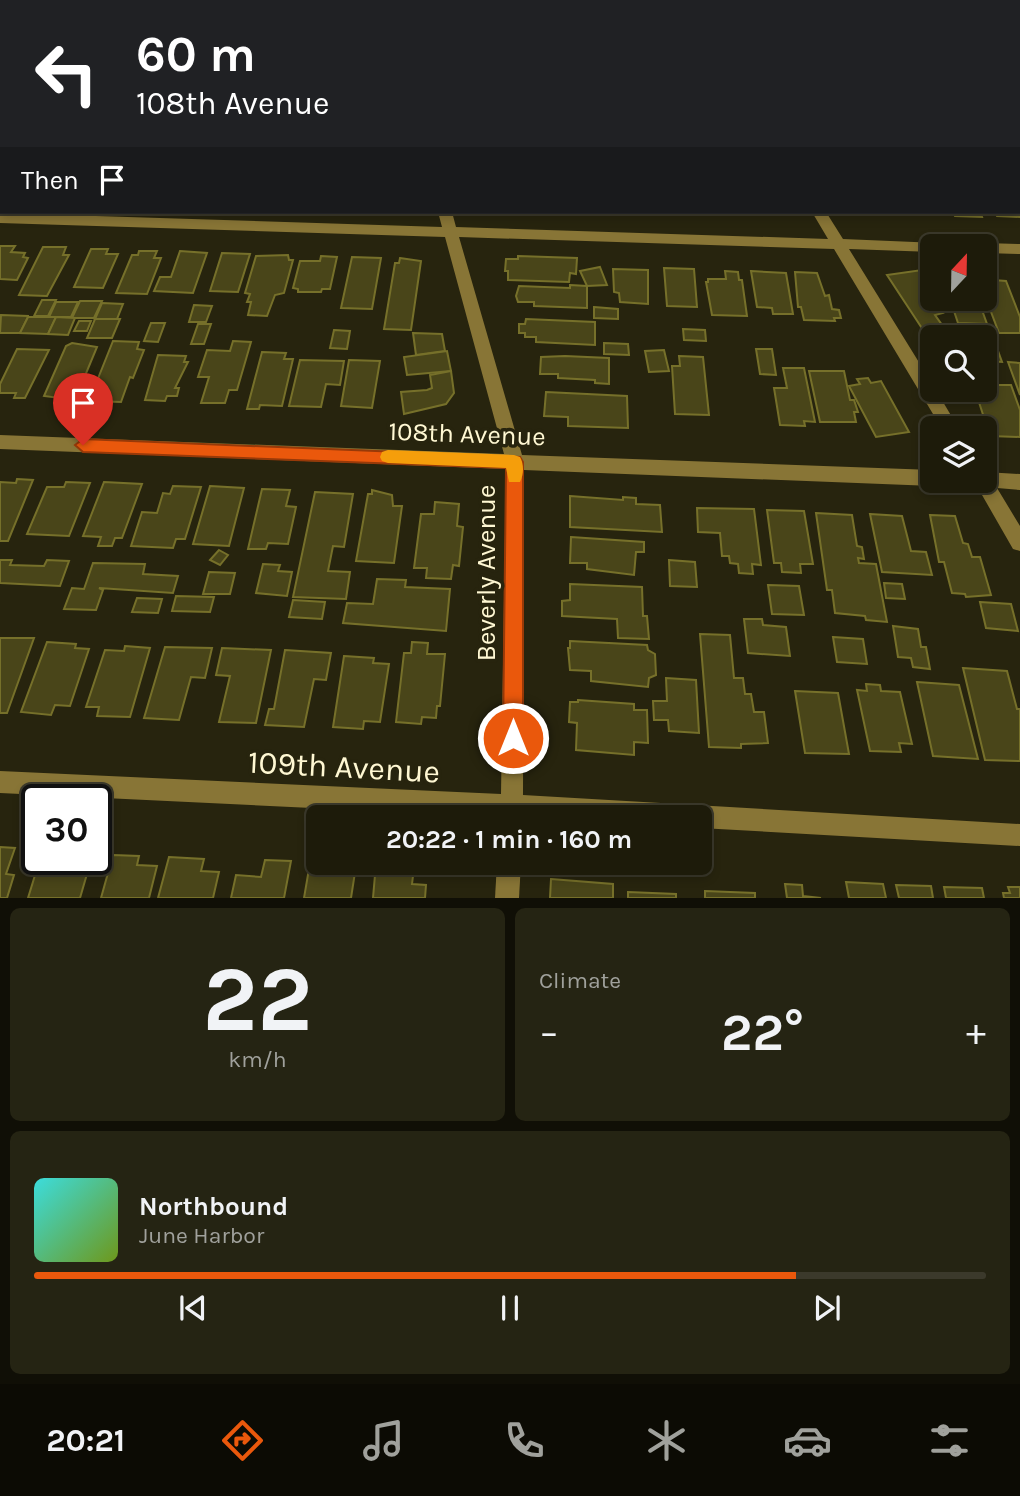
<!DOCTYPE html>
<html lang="en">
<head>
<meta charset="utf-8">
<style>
  :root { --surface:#1d1b0a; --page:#252413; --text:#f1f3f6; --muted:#a0a19c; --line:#3b392b; --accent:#ea580c }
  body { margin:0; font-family:Karla,sans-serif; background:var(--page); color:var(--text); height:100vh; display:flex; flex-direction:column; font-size:26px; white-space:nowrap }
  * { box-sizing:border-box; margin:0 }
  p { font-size:23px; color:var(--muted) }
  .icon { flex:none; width:38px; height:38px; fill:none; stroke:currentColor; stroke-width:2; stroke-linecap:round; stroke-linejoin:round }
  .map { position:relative; height:898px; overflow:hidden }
  .panel { display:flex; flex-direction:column; gap:10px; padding:10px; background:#100f06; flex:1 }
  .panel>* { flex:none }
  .hud { position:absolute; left:0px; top:0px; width:1020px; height:214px; box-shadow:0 4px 10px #0003,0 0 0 2px var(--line); background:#202124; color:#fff; overflow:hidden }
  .needle { width:46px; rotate:22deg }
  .fabs { position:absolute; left:920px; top:234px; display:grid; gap:14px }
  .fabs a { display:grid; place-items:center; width:77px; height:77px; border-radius:10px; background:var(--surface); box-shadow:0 4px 10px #0003,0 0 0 2px var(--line); font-size:35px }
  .speed { position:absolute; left:21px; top:784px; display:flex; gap:14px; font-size:35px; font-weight:700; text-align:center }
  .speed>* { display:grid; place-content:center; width:91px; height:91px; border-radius:50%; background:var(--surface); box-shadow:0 4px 10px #0003,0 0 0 2px var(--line); line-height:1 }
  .speed .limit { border:4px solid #111; border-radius:10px; background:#fff; color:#111 }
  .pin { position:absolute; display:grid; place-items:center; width:60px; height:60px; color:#fff; margin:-72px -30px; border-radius:50% 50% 50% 0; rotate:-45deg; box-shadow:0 0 7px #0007 }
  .pin .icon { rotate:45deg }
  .me { position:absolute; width:77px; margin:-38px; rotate:0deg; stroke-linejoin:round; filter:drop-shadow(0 0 5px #0008) }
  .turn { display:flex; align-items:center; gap:24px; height:147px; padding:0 21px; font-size:32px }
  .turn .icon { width:91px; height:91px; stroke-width:2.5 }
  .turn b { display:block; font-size:49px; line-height:60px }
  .then { display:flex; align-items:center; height:66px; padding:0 21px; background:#0003; gap:14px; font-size:26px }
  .big { font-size:52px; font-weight:700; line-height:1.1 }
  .panel .widget { flex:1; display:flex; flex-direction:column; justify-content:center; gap:10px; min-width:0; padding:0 24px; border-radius:10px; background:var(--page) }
  .panel .dial { align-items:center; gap:0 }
  .dial b { font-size:91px; line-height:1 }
  .song { display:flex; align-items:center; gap:21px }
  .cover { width:84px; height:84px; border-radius:10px; background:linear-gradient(135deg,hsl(180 70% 55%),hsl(80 70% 35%)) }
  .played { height:7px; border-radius:4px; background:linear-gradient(90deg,var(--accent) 80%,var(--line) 80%) }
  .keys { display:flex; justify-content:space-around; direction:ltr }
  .heat { display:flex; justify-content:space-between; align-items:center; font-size:38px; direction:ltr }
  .panel .tiles { flex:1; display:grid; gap:10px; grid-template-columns:1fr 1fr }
  .widget:last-child { grid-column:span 2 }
  .trip { position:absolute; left:306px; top:805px; width:406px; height:70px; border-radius:10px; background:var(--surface); box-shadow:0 4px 10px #0003,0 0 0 2px var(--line); font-weight:700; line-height:70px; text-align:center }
  .dock { display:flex; height:112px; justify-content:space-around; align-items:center; background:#0c0b04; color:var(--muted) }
  .dock .icon { width:49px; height:49px }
  .dock .selected { color:var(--accent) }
  .dock b { font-size:32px; color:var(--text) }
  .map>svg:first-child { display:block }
  .building { fill:#494519; stroke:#76702a; stroke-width:2 }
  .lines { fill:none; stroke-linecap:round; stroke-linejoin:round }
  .minor { fill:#887536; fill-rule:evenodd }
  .route { fill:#ea580c; stroke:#983908; stroke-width:2 }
  .slow { fill:#f59e0b }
  .labels { text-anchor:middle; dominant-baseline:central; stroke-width:7; stroke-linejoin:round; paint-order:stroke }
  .street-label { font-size:26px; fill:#fff8d3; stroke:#27240e }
  .near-street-label { font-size:32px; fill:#fff8d3; stroke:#27240e }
</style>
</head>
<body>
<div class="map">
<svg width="1020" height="898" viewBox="0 0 1020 898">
  <rect width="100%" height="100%" fill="#27240e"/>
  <g class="building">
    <polygon points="1018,200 1020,217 997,216 995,212 1018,212"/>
    <polygon points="953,212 980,212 982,217 955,216"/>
    <polygon points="0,246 15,246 11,252 25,253 23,257 28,258 17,280 0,279"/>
    <polygon points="43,247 66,247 63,255 69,255 47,296 19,295"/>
    <polygon points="91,249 108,249 106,254 118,254 103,288 74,287"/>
    <polygon points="139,251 157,251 154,258 161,258 147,294 116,293 132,255 138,255"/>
    <polygon points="180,251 207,253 193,293 154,291 160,277 171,277"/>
    <polygon points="222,253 250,254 238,292 210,291"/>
    <polygon points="288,255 289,260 293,260 284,293 275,295 267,316 248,315 251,302 247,302 250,294 245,293 256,256"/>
    <polygon points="321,256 337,257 330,289 322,289 321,292 298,292 298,289 293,288 300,261 320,261"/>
    <polygon points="518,256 577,258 576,274 570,273 569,282 508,280 508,271 505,271 506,259 518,259"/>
    <polygon points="352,257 381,258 372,309 341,308"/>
    <polygon points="400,258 421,261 411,330 384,329 395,263 399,263"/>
    <polygon points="600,267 607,285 587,286 580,271"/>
    <polygon points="664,268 694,269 697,307 667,306"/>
    <polygon points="613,269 648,270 648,304 620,302 619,293 614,292"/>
    <polygon points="922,270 933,286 933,299 943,313 935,315 950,336 929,339 887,275"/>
    <polygon points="725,271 738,272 739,280 742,280 747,316 712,315 706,282 708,282 708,279 726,279"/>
    <polygon points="751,271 786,273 793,314 773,314 772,308 757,307"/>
    <polygon points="795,272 817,273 825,296 829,295 832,309 839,310 841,318 834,318 835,321 804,320 801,307 798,307"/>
    <polygon points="993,280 1006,281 1020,317 1020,333 999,333 985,296 985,283 994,283"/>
    <polygon points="570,285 587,286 587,308 534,306 534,302 518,302 516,296 519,286 570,288"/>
    <polygon points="943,299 978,299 987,324 958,323 950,299"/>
    <polygon points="42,300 56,300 48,316 34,316"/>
    <polygon points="80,301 102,301 94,318 72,318"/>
    <polygon points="56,302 78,302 71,317 49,317"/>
    <polygon points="102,303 123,304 117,319 95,319"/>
    <polygon points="194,305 212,306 206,322 189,322"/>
    <polygon points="594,307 618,309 618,319 594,318"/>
    <polygon points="1,315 28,316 28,317 20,333 0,333"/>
    <polygon points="28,317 56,317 48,334 20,333"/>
    <polygon points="56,317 75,318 68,335 48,334"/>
    <polygon points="95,319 120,319 112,338 87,338"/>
    <polygon points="526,319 595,322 595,345 536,342 536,337 525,337 525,333 519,333 519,324 525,324"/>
    <polygon points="79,321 91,321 87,331 74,331"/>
    <polygon points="151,323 165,323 158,342 144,341"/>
    <polygon points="198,324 211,324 204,344 191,344"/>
    <polygon points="683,329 705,330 706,341 684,340"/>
    <polygon points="334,330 350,331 347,349 330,348"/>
    <polygon points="413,333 442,334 445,351 416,355"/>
    <polygon points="113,341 139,342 137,349 144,350 133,378 130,377 121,402 89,401"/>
    <polygon points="233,341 251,342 237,390 229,390 225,403 201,403 209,377 198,377 207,350 230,351"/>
    <polygon points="72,343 97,347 75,400 44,396 66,346"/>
    <polygon points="604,343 628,344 629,355 604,354"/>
    <polygon points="17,349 49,350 25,398 14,398 16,393 0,393 0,384"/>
    <polygon points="756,349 772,349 776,375 760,374"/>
    <polygon points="664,350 669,371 649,372 645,351"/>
    <polygon points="985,350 998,351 1002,362 985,361"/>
    <polygon points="447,351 451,371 407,375 404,357"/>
    <polygon points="262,352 286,353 284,359 293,359 282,406 260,405 259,409 247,409"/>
    <polygon points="158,355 186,356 184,362 188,362 175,388 179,388 177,396 167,396 165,401 145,400"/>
    <polygon points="565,356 609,358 609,384 595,383 595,380 558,378 558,374 540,374 541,357"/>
    <polygon points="679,356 703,357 709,415 675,414 672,366 680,366"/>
    <polygon points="300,360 344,361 340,385 326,384 321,407 289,406"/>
    <polygon points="349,360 380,361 372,408 341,406"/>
    <polygon points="1008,362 1020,363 1020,395"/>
    <polygon points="783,368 804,368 815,422 804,421 805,426 780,425 774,388 787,388"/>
    <polygon points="451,371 454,393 446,404 404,414 401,392 427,390 432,388 430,375"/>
    <polygon points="809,371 844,371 850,400 854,400 858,412 854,412 856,422 820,422"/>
    <polygon points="868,378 871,383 881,381 909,432 876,437 849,386 860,384 857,379"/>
    <polygon points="985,385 1011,385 1020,410 1020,437 990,436 975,390 985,390"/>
    <polygon points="546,392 627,396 628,428 568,426 568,417 544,416"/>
    <polygon points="17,479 33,480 8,541 0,541 0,482 16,483"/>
    <polygon points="66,482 90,483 69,536 27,534 47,487 64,487"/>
    <polygon points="104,482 142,484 122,538 115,538 112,546 98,546 101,537 83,536"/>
    <polygon points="173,486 201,487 185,539 176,539 173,548 131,546 142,512 157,513 163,493 170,494"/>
    <polygon points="210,486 244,488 229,546 193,544"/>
    <polygon points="262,489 290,490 286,506 296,507 288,544 268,543 266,549 248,549"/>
    <polygon points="372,490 392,495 393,506 402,506 394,563 356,561 368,494 372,494"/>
    <polygon points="315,492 353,494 344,547 333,546 328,571 350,572 346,599 293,597"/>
    <polygon points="570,496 623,500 623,497 636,498 636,504 660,505 662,532 570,527"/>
    <polygon points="435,502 459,504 457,526 463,527 459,566 453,565 451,579 426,578 427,568 414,568 421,514 434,514"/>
    <polygon points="697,508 754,509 761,565 752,564 753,574 739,573 738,564 730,563 729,556 722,556 720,533 698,532"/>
    <polygon points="767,510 804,511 813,564 800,564 801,573 782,572 781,563 774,563"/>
    <polygon points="816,513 852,515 857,546 862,547 864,559 858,558 859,563 876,564 887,622 866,620 865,616 835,613 832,590 827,590"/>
    <polygon points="870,514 902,516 911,551 926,552 932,575 882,572"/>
    <polygon points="930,515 955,516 963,543 968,544 972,557 980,557 991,595 966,597 965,594 952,593 944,562 939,562"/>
    <polygon points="571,537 644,542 644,552 636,552 634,575 587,569 587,563 570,563"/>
    <polygon points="219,550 228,555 220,565 210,560"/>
    <polygon points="0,560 12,560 10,565 44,566 47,560 69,561 60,586 0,583"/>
    <polygon points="669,560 695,562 697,587 670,586"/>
    <polygon points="93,563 145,564 143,574 178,576 173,593 99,588 103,590 96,610 64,609 72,588 84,589"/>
    <polygon points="263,564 280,565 278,571 292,572 287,596 256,593"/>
    <polygon points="209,572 235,573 230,594 203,594"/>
    <polygon points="377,579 406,580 405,587 450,589 446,631 343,623 347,603 373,604"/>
    <polygon points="884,583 902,584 905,599 886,598"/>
    <polygon points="570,584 642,587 643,616 647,616 649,639 618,638 617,619 562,616 562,601 570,600"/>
    <polygon points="768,585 799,586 804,615 772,614"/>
    <polygon points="176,596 214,597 210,612 172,611"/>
    <polygon points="137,598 162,599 158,613 132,612"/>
    <polygon points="293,600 325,602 322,619 289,617"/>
    <polygon points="980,602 1011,604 1018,631 986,628"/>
    <polygon points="744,619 762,619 763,625 786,627 790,656 748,653"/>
    <polygon points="893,626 918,629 921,647 926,647 930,669 913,667 911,658 898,657"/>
    <polygon points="700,634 730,635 734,678 743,678 745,694 751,694 754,712 764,712 768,743 741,744 741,748 709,747"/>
    <polygon points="833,637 863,639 867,664 837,662"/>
    <polygon points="0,638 34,638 7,713 0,713"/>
    <polygon points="570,641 647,645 648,650 655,654 656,675 649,678 648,687 591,681 591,671 570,670 568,648 570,648"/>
    <polygon points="47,642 76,644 75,648 89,649 70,706 55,705 51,715 21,712"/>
    <polygon points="412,642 428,643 427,654 445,654 440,706 437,706 436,718 422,717 421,724 396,722 404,653 411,653"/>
    <polygon points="125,646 150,648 130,717 97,716 99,707 86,707 105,650 124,651"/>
    <polygon points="165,647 212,648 205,678 191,677 179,720 144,718"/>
    <polygon points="222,648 271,650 256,723 219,722 230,676 216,675"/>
    <polygon points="285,650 331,653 326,680 314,679 304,727 265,725 269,709 274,709"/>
    <polygon points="344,656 374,658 373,663 389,664 380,722 364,721 363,729 333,727"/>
    <polygon points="963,668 1007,671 1017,709 1020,709 1020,761 985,760"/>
    <polygon points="666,678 696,680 699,733 669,731 668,720 654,720 653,701 667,701"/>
    <polygon points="917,682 959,685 978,759 933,756"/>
    <polygon points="866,684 880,685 881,691 900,692 912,744 899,743 901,752 870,751 857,690 867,691"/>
    <polygon points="795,691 838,693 849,754 805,753"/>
    <polygon points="578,700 634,704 634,710 647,710 648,743 634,742 634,755 576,750 577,723 569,722 570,702 578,702"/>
    <polygon points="0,847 15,848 6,874 14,875 7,898 0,898"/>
    <polygon points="113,855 139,856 137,865 157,866 149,898 101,898"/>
    <polygon points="169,857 204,859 201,871 219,872 213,898 158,898"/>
    <polygon points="40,859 77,859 75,865 89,867 80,898 28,898"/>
    <polygon points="265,860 291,861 284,898 231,898 236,875 261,877"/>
    <polygon points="310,863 356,866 351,898 304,898"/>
    <polygon points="375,875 413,876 412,884 426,885 425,898 373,898"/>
    <polygon points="551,879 613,884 613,898 550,898"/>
    <polygon points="846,882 883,884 886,898 849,898"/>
    <polygon points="785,884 802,885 803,896 821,898 787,898"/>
    <polygon points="896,885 931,886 933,898 899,898"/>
    <polygon points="944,887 982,888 984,898 946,898"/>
    <polygon points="1008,887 1020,887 1020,898 1004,898 1003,893 1010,893"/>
    <polygon points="705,891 755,893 755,898 705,898"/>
    <polygon points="628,892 676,894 676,898 628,898"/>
  </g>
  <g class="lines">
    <g class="minor">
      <rect x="387" y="0" width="12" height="2"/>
      <polygon points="684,0 696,0 696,2 685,2"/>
      <rect x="0" y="59" width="2" height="8"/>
      <rect x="1018" y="86" width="2" height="8"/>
      <polygon points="438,212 452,212 456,227 828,239 812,212 826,212 843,239 938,243 940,247 933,247 933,252 849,249 933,385 933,390 936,390 959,429 942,429 834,249 459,237 522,455 933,470 933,481 940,481 933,486 524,470 523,795 1020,824 1020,846 700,828 700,817 501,817 0,793 0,771 501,794 506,469 0,449 0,435 504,454 445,237 0,223 0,213 442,227"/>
      <polygon points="985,243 1020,244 1020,254 985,253 985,247 978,247"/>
      <polygon points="985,472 1020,474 1020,490 997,488 1020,526 1020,551 1013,549 974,481 985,481"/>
      <polygon points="497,863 521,863 519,898 495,898"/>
    </g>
  </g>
  <polygon class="route" points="83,439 520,457 523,462 523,738 520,745 513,748 506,745 503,738 506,468 83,452 75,445"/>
  <path class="slow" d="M 388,450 L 514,455 L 520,457 C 524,464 524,474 520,482 L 509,482 L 506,468 L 388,463 L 382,461 L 380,457 L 382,452 Z"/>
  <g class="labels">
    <g class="street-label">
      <text transform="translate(467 434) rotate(2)">108th Avenue</text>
      <text transform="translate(486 573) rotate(-90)">Beverly Avenue</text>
    </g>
    <g class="near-street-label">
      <text transform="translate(344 767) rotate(3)">109th Avenue</text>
    </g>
  </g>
</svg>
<div class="fabs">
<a><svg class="needle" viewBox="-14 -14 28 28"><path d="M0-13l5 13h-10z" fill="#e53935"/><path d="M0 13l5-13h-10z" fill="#a0a19c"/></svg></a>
<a><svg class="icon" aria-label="search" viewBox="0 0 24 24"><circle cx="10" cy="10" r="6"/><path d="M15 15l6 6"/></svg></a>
<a><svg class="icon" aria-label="layers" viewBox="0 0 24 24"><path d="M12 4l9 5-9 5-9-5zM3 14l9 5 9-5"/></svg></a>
</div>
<div class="speed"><div class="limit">30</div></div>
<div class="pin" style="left:83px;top:445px;background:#d93025"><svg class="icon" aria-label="arrive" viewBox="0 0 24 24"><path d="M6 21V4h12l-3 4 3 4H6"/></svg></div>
<svg class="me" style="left:513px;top:738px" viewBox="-20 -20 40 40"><circle r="17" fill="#ea580c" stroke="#fff" stroke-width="3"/><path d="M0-11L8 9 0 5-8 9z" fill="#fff"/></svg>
<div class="trip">20:22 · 1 min · 160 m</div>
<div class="hud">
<div class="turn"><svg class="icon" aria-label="left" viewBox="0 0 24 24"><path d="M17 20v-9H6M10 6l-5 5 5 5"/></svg><div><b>60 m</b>108th Avenue</div></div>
<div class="then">Then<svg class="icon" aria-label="arrive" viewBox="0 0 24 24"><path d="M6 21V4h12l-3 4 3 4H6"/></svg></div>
</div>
</div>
<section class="panel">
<div class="tiles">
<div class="widget dial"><b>22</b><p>km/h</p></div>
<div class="widget"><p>Climate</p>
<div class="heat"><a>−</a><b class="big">22°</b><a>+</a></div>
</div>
<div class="widget">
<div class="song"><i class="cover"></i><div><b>Northbound</b><p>June Harbor</p></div></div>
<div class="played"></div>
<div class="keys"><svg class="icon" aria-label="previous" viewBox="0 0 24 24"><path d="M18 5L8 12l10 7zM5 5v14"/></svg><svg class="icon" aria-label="pause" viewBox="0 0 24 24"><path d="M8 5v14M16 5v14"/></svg><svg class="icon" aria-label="next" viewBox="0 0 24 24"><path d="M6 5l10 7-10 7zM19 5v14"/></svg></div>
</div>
</div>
</section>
<nav class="dock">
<b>20:21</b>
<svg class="icon selected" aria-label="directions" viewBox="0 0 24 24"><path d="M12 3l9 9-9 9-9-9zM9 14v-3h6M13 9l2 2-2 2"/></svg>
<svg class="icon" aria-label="music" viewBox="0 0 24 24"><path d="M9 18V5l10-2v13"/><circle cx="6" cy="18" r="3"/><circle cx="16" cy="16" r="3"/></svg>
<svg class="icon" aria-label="phone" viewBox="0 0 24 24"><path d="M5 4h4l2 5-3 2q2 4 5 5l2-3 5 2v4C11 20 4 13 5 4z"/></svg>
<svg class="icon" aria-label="climate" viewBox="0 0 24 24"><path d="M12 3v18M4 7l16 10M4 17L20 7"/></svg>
<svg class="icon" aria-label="car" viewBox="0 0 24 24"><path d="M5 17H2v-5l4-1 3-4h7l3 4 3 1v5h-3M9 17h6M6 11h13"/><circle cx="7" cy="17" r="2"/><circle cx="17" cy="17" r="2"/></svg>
<svg class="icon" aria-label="filters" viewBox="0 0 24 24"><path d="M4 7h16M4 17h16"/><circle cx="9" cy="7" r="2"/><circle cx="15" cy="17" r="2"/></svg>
</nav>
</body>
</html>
